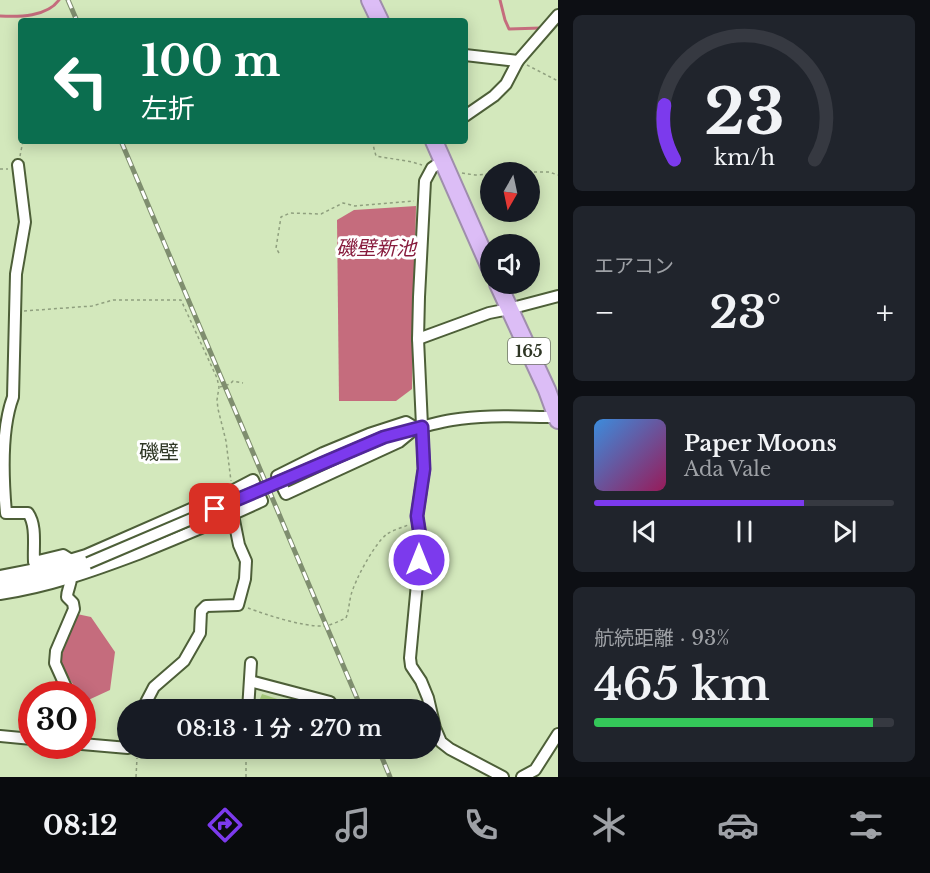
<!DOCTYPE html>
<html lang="ja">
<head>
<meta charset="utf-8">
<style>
  :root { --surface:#171b24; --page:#20242c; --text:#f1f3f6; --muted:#9ea1a6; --line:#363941; --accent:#7c3aed }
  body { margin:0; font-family:"Libre Baskerville","Noto Sans JP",serif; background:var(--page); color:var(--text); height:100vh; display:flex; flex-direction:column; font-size:22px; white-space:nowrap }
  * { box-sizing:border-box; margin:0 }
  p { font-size:20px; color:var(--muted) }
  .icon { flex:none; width:33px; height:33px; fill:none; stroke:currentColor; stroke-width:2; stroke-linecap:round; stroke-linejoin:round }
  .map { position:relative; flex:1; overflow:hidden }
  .drawer { display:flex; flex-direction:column; gap:15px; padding:15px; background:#0d0f14; width:372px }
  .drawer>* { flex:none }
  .banner { position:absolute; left:18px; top:18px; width:450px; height:126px; border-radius:6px; box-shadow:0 3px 15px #0003; background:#0b6e4f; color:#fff; overflow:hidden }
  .needle { width:39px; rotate:189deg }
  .controls { position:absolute; left:480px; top:162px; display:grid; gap:12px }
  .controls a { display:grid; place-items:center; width:60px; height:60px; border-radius:50%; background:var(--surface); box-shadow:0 3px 15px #0003; font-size:30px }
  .speed { position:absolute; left:18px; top:681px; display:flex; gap:12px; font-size:30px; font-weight:700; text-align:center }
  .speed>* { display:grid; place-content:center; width:78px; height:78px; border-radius:50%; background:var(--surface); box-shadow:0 3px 15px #0003; line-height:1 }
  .speed .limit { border:9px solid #d22; background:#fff; color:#111 }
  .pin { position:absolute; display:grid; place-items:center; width:51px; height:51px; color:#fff; margin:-26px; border-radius:12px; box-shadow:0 3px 9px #0006 }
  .me { position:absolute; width:66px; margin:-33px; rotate:0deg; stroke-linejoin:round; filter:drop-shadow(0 0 4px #0008) }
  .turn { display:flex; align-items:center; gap:21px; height:126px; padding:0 24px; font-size:27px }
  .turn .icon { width:78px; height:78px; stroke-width:2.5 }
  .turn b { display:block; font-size:42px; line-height:51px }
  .big { font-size:45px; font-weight:600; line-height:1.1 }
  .drawer .widget { flex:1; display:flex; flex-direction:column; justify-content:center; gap:9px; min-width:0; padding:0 21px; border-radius:9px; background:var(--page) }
  .drawer .dial { align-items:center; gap:0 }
  .dial svg { height:156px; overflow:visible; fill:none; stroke:var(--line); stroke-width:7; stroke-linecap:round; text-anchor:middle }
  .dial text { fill:var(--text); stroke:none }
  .song { display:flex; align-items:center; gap:18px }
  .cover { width:72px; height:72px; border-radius:9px; background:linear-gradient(135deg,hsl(210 70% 55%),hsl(330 70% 35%)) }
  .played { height:6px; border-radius:3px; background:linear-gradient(90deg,var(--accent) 70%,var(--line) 70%) }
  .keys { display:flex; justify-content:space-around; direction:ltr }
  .heat { display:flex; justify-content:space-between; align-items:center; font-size:33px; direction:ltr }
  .charge { height:9px; border-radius:4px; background:linear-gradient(90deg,#34c759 93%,var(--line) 0) }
  .trip { position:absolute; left:117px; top:699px; width:324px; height:60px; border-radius:30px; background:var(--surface); box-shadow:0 3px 15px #0003; font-weight:600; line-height:60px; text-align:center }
  .tab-bar { display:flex; height:96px; justify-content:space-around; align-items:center; background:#090b0e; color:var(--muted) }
  .tab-bar .icon { width:42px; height:42px }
  .tab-bar .on { color:var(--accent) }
  .tab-bar b { font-size:27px; color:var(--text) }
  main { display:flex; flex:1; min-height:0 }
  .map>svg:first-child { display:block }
  .water { fill:#c56c7d }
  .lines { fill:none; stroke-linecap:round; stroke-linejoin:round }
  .stream { stroke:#c56c7d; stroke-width:3 }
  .building { fill:#aacf7e }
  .minor-casing { stroke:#4d5f38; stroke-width:14 }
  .highway-casing { stroke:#9f8eac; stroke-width:20 }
  .path { stroke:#8f9f7e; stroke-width:1.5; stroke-dasharray:3 3; stroke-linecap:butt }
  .minor { stroke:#fff; stroke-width:10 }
  .highway { stroke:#dcbdf6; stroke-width:16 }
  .rail-casing { stroke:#7f8e6f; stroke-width:5 }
  .rail { stroke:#fff; stroke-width:3; stroke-dasharray:9; stroke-linecap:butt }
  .minor-bridge-casing { stroke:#4d5f38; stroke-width:14; stroke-linecap:butt }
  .minor-bridge { stroke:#fff; stroke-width:10 }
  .route-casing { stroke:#51269a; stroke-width:15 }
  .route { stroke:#7c3aed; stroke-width:10 }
  .labels { text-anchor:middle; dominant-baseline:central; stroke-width:6; stroke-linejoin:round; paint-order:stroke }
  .shield { fill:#fff; stroke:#6d7266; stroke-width:1.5 }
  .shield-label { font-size:16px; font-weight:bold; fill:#2e3624 }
  .water-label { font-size:20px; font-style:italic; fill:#871b3c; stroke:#fff }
  .neighbourhood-label { font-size:20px; fill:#2e3624; stroke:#fff }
</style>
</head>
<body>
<main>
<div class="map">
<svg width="558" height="777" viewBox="0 0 558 777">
  <rect width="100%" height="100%" fill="#d3e8bc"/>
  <g class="water">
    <polygon points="416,206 412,389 396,401 339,401 337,220 354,210"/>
    <polygon points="77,614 91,617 115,652 110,690 84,702 83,699 82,694 79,694 59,662"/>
  </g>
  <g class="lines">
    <g class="stream">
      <polyline points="500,0 505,20 509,29 541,28"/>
      <path d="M 0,16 C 19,17 47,17 59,0"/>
    </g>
  </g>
  <polygon class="building" points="262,694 305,708 305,710 273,710 258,704"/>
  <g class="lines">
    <g class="minor-casing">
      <g id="minor">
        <polyline points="465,55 518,61 558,15"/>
        <polyline points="465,116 494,96 506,84 518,61"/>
        <polyline points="442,161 432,168 425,181 419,297 418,339 424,469 417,516 421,541 410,658 411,666 421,681 428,698 435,728 441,742 450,749 503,777"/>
        <path d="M 18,165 L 25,222 L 16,274 L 13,397 C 1,429 3,479 6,513 L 28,513 C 37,526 33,546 34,562 L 63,555 L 71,560"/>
        <polyline points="418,339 489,313 509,309 558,296"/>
        <polygon points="406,422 416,428 399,442 286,494 277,476 323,453 369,434"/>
        <path d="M 384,437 C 407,431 429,424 452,420 C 486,414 523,417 558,417"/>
        <path d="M 0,576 L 46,567 L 86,555 L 232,491 L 253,480 L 262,501 C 221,520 180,537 138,554 C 93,571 48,587 0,594"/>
        <path d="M 0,585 C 30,581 59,572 88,563"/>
        <polyline points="250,681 330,702 334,710"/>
        <path d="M 69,694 L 55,663 L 56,651 L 74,609 L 73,603 L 67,597 C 67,590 71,585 71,578"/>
        <polyline points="142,710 154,687 184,661 200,633 201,611 206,606 238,605 245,579 246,561 239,545 233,515"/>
        <polyline points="248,710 251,663"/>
        <polyline points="0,736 32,739"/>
        <polyline points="82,744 128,748"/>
        <polyline points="137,748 247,751 248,748"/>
        <polyline points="522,777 535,770 558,734"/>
      </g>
    </g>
    <g class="highway-casing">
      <g id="highway">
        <polyline points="370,0 380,21"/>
        <polyline points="434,141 490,268"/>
        <polyline points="498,284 547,390 558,420"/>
      </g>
    </g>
    <g class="path">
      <polyline points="527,65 558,81"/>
      <polyline points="372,141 376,156 412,162 422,165"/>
      <polyline points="20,156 23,141"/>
      <polyline points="0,169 8,169"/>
      <polyline points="516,172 549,172 558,175"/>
      <polyline points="462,173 475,175 490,174"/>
      <polyline points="279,253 276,248 281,217 290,213 321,214 343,203 355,206 414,201"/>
      <polyline points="24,311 92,306 113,300 181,300 217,378 219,387 217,400 218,409 226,441 231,481"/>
      <polyline points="220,387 230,384 233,381 243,383"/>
      <path d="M 248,608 C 267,615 303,627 323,626 C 330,626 339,621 346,618 C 349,610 349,603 351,595 C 355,580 374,544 387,534 C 393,530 401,528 408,525"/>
      <polyline points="136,777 137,758"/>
      <polyline points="246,777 246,761"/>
    </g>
    <use href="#minor" class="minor"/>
    <use href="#highway" class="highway"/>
    <g class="rail-casing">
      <g id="rail">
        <polyline points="68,0 77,21"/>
        <polyline points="121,141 362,710"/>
        <polyline points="378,748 390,777"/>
      </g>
    </g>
    <use href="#rail" class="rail"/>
    <g class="minor-bridge-casing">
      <polyline id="minor-bridge" points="88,563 384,437"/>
    </g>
    <use href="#minor-bridge" class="minor-bridge"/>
  </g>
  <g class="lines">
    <g class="route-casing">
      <polyline id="route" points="215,509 384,437 422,427 424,469 417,516 421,542 419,560"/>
    </g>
    <use href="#route" class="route"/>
  </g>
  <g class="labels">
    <rect class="shield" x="508" y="338" width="42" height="26" rx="4.5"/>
    <g class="shield-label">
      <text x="529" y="351">165</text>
    </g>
    <g class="water-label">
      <text x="376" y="248">磯壁新池</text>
    </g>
    <g class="neighbourhood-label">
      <text x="159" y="452">磯壁</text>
    </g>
  </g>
</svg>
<div class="controls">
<a><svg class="needle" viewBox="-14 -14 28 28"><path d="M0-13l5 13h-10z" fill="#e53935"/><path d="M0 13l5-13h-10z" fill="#9ea1a6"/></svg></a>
<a><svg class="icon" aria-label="sound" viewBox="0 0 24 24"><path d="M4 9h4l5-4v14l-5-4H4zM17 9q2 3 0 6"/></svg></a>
</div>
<div class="speed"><div class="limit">30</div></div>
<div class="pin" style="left:215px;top:509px;background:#d93025"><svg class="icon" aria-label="arrive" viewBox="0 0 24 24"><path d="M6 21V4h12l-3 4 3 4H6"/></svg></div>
<svg class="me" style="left:419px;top:560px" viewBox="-20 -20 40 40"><circle r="17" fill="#7c3aed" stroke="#fff" stroke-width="3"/><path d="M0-11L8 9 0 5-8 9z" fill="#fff"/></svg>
<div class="trip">08:13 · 1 分 · 270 m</div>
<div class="banner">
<div class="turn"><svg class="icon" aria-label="left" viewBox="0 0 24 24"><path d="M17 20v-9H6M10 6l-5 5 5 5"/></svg><div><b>100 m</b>左折</div></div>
</div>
</div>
<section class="drawer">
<div class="widget dial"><svg viewBox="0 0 100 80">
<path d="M14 69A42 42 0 1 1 86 69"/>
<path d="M14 69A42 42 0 0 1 9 41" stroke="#7c3aed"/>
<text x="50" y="56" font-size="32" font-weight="700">23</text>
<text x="50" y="72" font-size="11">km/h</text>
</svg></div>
<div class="widget"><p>エアコン</p>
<div class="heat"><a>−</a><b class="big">23°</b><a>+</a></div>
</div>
<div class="widget">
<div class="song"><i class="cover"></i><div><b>Paper Moons</b><p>Ada Vale</p></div></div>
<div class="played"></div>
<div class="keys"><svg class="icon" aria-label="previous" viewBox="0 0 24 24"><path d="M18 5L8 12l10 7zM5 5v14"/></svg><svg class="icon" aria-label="pause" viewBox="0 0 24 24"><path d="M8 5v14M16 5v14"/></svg><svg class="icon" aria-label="next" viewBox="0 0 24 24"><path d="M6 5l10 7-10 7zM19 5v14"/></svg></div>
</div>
<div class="widget"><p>航続距離 · 93%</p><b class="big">465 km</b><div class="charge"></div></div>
</section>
</main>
<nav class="tab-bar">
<b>08:12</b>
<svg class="icon on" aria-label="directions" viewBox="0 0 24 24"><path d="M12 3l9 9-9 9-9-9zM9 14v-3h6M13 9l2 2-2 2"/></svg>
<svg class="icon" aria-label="music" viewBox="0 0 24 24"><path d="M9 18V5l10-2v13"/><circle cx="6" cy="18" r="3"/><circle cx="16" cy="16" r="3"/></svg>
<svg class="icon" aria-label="phone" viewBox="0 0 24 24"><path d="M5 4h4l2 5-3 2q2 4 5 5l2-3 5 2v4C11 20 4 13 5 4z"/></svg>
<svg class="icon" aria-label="climate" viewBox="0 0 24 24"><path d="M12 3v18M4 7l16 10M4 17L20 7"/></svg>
<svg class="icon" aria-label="car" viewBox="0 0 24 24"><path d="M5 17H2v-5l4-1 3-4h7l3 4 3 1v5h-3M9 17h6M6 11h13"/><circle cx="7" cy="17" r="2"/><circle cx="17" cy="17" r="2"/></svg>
<svg class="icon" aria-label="filters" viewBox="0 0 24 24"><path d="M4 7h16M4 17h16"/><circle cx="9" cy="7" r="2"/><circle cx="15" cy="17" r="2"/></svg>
</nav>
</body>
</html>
